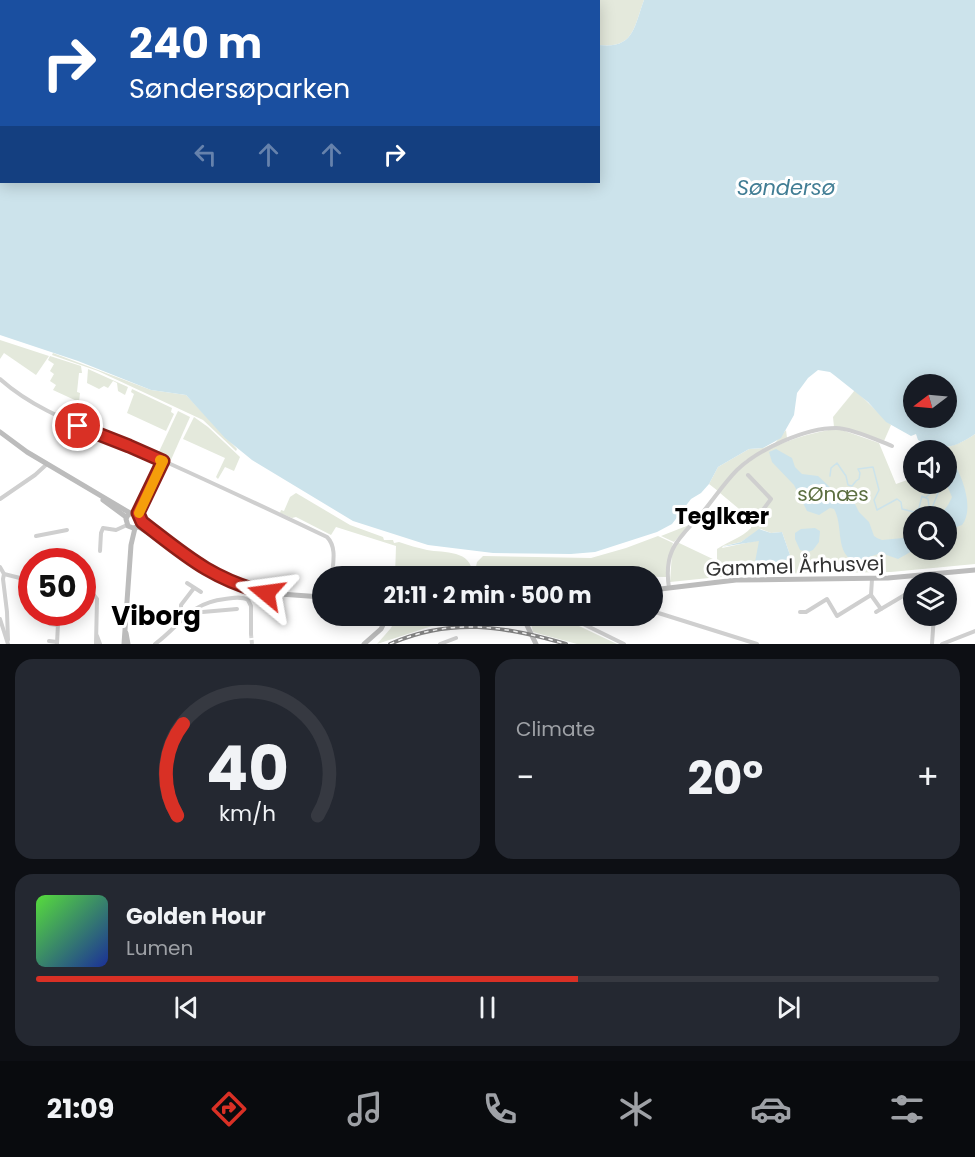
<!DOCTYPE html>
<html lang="en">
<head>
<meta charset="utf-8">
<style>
  :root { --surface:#171b24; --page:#242831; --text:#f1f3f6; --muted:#9ea1a6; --line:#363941; --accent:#d93025 }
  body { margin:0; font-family:Poppins,sans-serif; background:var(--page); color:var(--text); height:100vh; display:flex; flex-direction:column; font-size:22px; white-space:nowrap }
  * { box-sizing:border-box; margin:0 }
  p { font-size:20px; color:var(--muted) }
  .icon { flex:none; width:33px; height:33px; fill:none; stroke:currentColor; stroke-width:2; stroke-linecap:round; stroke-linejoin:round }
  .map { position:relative; height:644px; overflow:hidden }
  .panel { display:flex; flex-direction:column; gap:15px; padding:15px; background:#0d0f14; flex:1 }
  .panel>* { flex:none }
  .top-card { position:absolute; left:0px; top:0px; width:600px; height:183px; box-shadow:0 3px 15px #0003; background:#1a4fa0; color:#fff; overflow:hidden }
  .needle { width:39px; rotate:254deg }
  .tools { position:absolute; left:903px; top:374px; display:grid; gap:12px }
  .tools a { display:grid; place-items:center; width:54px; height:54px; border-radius:50%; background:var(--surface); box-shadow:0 3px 15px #0003; font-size:30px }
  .speed { position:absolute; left:18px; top:548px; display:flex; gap:12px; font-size:30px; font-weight:700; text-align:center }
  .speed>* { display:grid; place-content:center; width:78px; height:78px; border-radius:50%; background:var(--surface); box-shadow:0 3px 15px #0003; line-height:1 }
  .speed .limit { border:9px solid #d22; background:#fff; color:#111 }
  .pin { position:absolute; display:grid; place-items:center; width:51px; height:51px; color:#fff; margin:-26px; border:3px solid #fff; border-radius:50%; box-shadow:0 2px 6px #0007 }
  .me { position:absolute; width:66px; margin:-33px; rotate:286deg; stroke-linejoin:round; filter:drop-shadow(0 0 4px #0008) }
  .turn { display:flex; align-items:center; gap:21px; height:126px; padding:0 30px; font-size:27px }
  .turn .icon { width:78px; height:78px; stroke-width:2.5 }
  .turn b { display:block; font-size:42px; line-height:51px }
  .lanes { display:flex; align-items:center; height:57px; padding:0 30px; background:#0003; justify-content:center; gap:30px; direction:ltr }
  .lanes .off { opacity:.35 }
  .big { font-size:45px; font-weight:700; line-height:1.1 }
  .panel .widget { flex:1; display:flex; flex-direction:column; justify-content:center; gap:9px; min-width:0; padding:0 21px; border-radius:18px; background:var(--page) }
  .panel .dial { align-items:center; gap:0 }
  .dial svg { height:156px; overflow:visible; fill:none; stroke:var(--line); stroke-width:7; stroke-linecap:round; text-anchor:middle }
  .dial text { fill:var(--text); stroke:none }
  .song { display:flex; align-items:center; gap:18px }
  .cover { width:72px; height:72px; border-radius:9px; background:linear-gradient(135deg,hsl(110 70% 55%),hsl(230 70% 35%)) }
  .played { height:6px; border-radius:3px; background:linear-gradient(90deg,var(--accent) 60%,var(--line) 60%) }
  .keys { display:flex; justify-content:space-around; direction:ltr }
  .heat { display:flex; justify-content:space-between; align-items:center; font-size:33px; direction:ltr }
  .panel .tiles { flex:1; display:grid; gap:15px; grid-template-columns:1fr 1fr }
  .widget:last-child { grid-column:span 2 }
  .trip { position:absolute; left:312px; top:566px; width:351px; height:60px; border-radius:30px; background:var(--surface); box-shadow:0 3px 15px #0003; font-weight:700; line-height:60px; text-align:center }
  .dock { display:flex; height:96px; justify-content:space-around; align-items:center; background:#090b0e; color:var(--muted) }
  .dock .icon { width:42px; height:42px }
  .dock .on { color:var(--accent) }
  .dock b { font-size:27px; color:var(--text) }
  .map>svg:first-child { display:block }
  .green { fill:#e4e9dc; fill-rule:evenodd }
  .water { fill:#cce3eb; fill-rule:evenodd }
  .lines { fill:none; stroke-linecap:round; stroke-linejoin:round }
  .stream { stroke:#cce3eb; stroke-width:1.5 }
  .street-tunnel { stroke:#d6d6d6; stroke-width:4; stroke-dasharray:4 2; stroke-linecap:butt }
  .street { stroke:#cfcfcf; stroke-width:4 }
  .secondary { stroke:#bcbcbc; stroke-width:5 }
  .rail-casing { stroke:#878787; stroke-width:4 }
  .rail { stroke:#fff; stroke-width:1.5; stroke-dasharray:4.5; stroke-linecap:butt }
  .route-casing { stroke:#8d1f18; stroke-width:15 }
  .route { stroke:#d93025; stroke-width:10 }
  .slow { stroke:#f59e0b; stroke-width:10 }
  .labels { text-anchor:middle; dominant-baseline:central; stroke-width:6; stroke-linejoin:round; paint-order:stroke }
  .park-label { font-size:20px; fill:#5b6e40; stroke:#fff }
  .street-label { font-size:20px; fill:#323232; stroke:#fff }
  .water-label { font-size:21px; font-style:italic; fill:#417d94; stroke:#fff }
  .quarter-label { font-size:22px; font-weight:bold; fill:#000; stroke:#fff }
  .district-label { font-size:26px; font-weight:bold; fill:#000; stroke:#fff }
</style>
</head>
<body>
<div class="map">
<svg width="975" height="644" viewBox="0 0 975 644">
  <rect width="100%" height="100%" fill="#fff"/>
  <g class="green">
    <polygon points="0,0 89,0 91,1 2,2 1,33"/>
    <path d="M 145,0 L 644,0 C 634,27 634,49 599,45 L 598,2 Z"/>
    <polygon points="0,340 49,356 36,375 4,353 0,359"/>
    <polygon points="53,353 151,390 186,395 237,449 236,451 203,420 98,371 52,355"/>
    <polygon points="50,356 81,366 82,373 79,373 77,392 80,393 79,402 53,390 56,385 50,381 54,374 50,371 54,364 48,360"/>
    <polygon points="88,369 128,387 125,395 118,391 117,383 113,381 108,388 104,386 99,389 87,383"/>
    <polygon points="132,389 172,408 171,412 174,414 166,431 127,413 134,394 131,392"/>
    <polygon points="855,390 891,425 884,441 834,427 833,417"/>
    <polygon points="178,411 190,417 170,462 157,456"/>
    <polygon points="194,417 208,427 240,457 234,471 225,467 218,479 216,477 225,458 183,439"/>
    <path d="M 834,429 L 842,430 L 879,443 L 896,484 L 913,478 L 914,483 L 946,483 L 946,450 L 928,450 L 929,447 C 945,451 962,443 975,434 L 975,564 L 891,572 L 748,574 L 670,582 L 672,553 L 677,542 L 717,561 L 717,549 C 729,541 741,538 751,528 L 751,519 L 720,493 C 742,454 793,436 834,429 ZM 914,516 L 946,516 L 946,549 L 914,549 ZM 761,529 L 771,533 L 782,532 L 790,555 L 768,562 L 756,562 L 760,540 L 722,548 L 723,546 L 741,542 Z"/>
    <polygon points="786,430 787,438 746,460 718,491 709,484 718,467 749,449 763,448 775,443"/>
    <path d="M 296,493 L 350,525 L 383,537 L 384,540 L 393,540 L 394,543 L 399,542 C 408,545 418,548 427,550 C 445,553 474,550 472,576 L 395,576 L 396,546 L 336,527 L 331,535 L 296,517 L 292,518 L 280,513 L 281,510 L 284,511 L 290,497 Z"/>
    <polygon points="689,525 674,542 661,536"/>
    <polygon points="658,536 673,543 666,577 532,575 479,569 479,576 474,576 477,562 483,556 591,558 626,548"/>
    <path d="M 397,615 L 418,615 L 420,620 C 436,621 450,618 467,620 L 467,624 L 432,626 L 377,644 L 391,628 Z"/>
    <polygon points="478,615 507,616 518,626 479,621"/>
    <polygon points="532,615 560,617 617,644 577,644 533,632 530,620"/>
  </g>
  <g class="water">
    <path d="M 644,0 L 975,0 L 975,434 C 955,448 940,452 918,440 L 916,434 L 911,436 L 886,422 L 868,402 L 834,375 L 830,372 L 818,370 L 808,378 L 797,393 L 794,415 L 781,438 L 763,448 L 749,449 L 718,467 L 709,484 L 701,493 L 691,499 L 672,524 L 657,532 L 595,552 L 571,554 L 493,553 L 428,545 L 353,521 L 252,460 L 225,438 L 186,395 L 151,390 L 78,361 L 0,335 L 0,33 L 2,182 L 598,182 L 599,45 C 634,49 634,27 644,0 ZM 914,384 L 946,384 L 946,417 L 914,417 Z"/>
    <path d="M 776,449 L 792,458 L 795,467 L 802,474 L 818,476 L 833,490 L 851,496 L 859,512 L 869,522 L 874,536 L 877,538 L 882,540 L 903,538 L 906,536 L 913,523 L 914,549 L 933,549 L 914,550 L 898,559 L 881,553 L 863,559 L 850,559 C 836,548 843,525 834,509 L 830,508 L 819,515 L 807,511 L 794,485 L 772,462 L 769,452 Z"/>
    <path d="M 947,459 L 951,459 C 962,474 975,509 962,525 L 951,529 L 947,543 L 946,516 L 932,516 C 944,513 947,508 952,497 L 946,483 Z"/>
    <polygon points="815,528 820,531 819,542 813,550 808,552 800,550 795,539 795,533 801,529"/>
    <polygon points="759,529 771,533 782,532 790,555 788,559 778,562 755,562 759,541 721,547 741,542"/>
  </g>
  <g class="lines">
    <g class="stream">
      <polyline points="830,476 831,468 837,463 846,476 848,485 852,486 856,481 859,479 860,473 858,469 873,467 879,490 874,500 877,510 897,499 901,502 902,509 914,512 919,508 922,496 928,499 929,506 932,509"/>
      <polyline points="926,497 931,493 932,488 927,483"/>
      <polyline points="932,508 940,488 938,483"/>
    </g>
    <polyline class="street-tunnel" points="251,634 252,644"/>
    <g class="street">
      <path d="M 0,379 C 38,413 84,426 130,446 C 196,475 262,506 327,537 C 337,547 333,563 332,576"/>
      <polyline points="748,475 771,499 759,515"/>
      <polyline points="0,499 35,475 47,464"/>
      <polyline points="138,513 163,461"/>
      <polyline points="36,536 67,530"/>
      <polyline points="100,551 101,533 103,528 116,530 127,525"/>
      <polyline points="0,567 4,574 3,579 7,612 8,640"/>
      <polyline points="4,574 32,581"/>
      <polyline points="872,579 871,595 881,609 876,612"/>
      <polyline points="187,583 201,592"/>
      <polyline points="82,587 89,589 97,599 96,644"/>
      <path d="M 669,588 C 663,549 679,539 702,513 C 714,499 724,483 737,470 C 759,449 805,428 836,428 C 851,428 877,440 892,446"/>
      <polyline points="881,609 908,593"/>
      <polyline points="652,611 757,644"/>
      <polyline points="800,612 806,612 827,599 837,616 871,595"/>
      <polyline points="191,613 237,609"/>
      <polyline points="565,615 624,644"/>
      <polyline points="186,616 181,609 181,605 194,588"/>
      <polyline points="0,619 8,644"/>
      <polyline points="50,624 58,625"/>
      <polyline points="97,636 100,644"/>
      <polyline points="49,641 57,642"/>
      <polyline points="57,644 58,623"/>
      <path d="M 155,644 C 181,625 189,603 225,599 C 233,598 241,596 248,600 L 251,606 L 251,634"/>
      <polyline points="440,644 456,638"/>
      <polyline points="932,644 934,615"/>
      <polyline points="942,644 975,631"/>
    </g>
    <g class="secondary">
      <polyline points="0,432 27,452 130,513"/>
      <polyline points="103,500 126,517"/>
      <polyline points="142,522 179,550"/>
      <polyline points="138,527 133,528 128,526 126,519 128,515 133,512 138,513 142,522"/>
      <polyline points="139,527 223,579 266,593 322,597"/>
      <polyline points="652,590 736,580 888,578 975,570"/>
      <polyline points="522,615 536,644"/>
      <polyline points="126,633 128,644"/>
      <polyline points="124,644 131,545 135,528"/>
      <polyline points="364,644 381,629 388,615"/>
    </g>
    <g class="rail-casing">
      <path id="rail" d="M 390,644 C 451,617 505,626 566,644"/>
    </g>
    <use href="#rail" class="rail"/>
  </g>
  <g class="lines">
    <g class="route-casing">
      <path id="route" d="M 78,426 L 129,446 L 163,461 L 138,513 L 142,522 C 185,555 211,579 266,593"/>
    </g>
    <use href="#route" class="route"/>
    <polyline class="slow" points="139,513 163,461 160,460"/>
  </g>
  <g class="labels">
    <g class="park-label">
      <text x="833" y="494">sØnæs</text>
    </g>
    <g class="street-label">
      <text transform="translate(795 566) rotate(-2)">Gammel Århusvej</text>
    </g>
    <g class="water-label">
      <text x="786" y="187">Søndersø</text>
    </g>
    <g class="quarter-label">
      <text x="722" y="516">Teglkær</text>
    </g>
    <g class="district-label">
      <text x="156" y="616">Viborg</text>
    </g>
  </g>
</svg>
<div class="tools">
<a><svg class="needle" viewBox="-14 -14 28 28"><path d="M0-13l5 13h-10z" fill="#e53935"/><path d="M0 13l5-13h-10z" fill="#9ea1a6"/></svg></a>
<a><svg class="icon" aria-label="sound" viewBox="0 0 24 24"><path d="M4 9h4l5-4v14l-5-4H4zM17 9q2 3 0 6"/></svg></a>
<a><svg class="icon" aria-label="search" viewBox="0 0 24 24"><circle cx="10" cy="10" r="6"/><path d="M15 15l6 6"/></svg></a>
<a><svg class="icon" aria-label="layers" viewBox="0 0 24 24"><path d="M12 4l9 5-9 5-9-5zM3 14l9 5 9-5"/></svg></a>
</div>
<div class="speed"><div class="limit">50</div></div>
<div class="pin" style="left:78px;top:426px;background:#d93025"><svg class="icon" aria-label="arrive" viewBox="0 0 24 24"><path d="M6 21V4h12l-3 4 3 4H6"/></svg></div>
<svg class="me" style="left:266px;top:593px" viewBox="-20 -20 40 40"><path d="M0-17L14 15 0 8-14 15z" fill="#d93025" stroke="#fff" stroke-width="4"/></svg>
<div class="trip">21:11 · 2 min · 500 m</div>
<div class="top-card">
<div class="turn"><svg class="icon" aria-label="right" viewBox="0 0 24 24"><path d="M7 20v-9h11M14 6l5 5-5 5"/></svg><div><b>240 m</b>Søndersøparken</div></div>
<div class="lanes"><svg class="icon off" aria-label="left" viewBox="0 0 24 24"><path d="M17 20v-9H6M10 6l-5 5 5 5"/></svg><svg class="icon off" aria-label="ahead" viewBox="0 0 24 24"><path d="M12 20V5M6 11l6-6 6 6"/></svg><svg class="icon off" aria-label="ahead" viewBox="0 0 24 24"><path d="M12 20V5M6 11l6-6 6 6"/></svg><svg class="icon" aria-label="right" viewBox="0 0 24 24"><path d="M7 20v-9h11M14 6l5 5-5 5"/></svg></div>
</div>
</div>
<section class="panel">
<div class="tiles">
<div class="widget dial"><svg viewBox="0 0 100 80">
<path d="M14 69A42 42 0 1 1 86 69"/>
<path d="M14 69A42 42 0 0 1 17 22" stroke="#d93025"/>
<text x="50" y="56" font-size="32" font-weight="700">40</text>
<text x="50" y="72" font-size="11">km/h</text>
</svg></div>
<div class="widget"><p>Climate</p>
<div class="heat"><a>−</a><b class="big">20°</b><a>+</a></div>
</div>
<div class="widget">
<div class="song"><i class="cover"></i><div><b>Golden Hour</b><p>Lumen</p></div></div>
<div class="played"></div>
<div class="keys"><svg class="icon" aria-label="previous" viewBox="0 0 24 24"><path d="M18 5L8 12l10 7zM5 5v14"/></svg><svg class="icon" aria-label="pause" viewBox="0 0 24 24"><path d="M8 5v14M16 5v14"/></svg><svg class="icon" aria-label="next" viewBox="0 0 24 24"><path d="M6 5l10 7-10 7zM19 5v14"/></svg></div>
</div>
</div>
</section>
<nav class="dock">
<b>21:09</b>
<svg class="icon on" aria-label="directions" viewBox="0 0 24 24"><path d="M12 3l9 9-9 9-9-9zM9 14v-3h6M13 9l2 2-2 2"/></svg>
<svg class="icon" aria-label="music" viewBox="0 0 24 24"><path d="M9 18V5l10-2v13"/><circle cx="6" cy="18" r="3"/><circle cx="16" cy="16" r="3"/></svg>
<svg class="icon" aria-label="phone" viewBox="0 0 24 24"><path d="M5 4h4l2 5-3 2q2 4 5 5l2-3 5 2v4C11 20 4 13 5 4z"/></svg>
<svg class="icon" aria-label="climate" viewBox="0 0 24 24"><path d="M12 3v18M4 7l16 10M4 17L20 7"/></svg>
<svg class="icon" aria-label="car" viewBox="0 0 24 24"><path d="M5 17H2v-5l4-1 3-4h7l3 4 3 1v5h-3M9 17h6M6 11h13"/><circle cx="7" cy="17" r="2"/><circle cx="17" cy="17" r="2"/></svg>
<svg class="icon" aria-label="filters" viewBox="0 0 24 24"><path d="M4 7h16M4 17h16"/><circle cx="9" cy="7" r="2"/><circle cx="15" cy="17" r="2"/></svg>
</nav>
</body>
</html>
